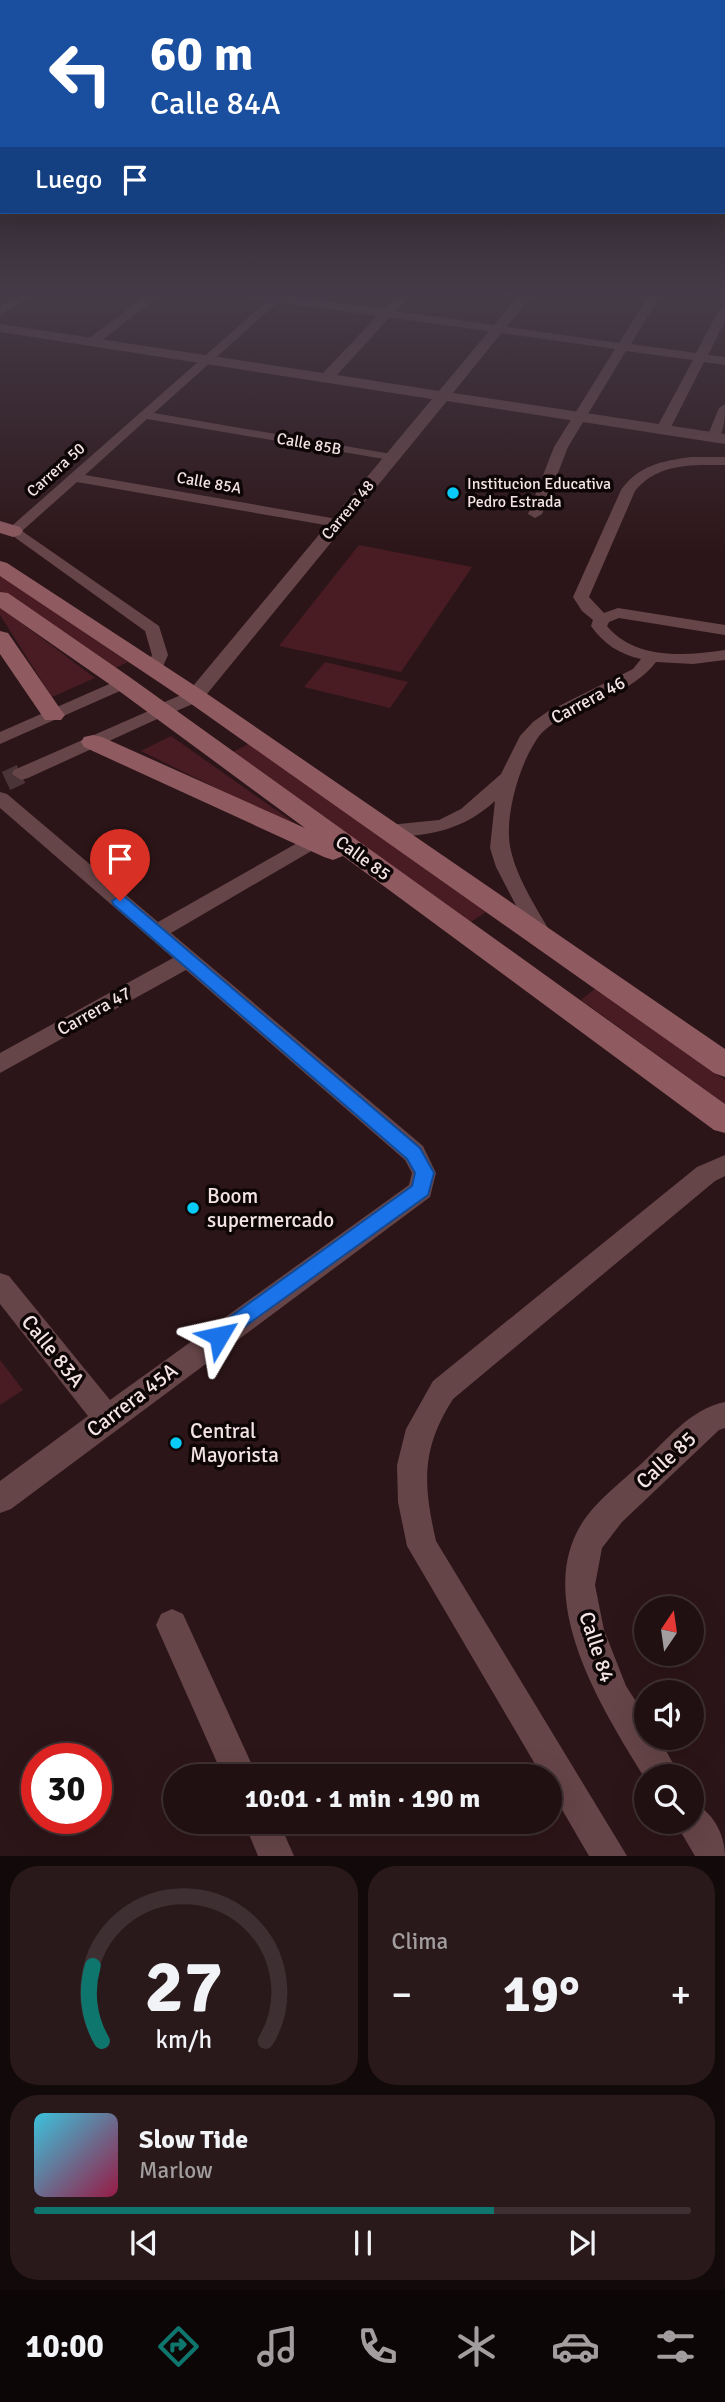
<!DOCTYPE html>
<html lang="es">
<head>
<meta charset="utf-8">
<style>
  :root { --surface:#211012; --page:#29191b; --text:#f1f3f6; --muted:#a29d9f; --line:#3e3032; --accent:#0f766e }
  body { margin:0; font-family:Signika,sans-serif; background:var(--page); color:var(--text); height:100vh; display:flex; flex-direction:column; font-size:26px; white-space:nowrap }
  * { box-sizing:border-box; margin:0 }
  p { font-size:23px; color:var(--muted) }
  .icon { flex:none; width:38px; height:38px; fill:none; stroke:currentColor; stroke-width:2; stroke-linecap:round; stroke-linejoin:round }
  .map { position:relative; height:1856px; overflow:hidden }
  .panel { display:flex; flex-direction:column; gap:10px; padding:10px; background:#12090a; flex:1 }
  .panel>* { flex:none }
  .guide { position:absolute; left:0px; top:0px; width:726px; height:214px; box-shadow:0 7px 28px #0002,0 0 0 2px var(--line); background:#1a4fa0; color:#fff; overflow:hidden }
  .needle { width:46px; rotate:13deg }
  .controls { position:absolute; left:634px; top:1596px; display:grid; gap:14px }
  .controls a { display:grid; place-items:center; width:70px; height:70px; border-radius:50%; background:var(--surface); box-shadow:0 7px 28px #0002,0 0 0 2px var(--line); font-size:35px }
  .speed { position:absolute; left:21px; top:1743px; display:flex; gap:14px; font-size:35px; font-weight:700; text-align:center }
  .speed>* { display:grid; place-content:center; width:91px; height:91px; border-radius:50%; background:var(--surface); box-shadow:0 7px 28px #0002,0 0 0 2px var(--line); line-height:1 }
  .speed .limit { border:10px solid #d22; background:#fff; color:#111 }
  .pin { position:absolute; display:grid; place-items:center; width:60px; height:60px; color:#fff; margin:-72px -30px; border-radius:50% 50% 50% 0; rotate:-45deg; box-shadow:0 0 7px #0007 }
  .pin .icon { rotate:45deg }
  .me { position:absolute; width:77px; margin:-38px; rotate:54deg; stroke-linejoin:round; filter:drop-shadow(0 0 5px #0008) }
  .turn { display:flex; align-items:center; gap:24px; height:147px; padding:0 35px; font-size:32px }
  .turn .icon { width:91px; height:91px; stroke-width:2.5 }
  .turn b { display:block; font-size:49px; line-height:60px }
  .then { display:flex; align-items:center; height:66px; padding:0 35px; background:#0003; gap:14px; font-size:26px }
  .big { font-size:52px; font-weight:700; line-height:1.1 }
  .panel .widget { flex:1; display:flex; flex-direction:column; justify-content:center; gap:10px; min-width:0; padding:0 24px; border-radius:28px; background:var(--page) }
  .panel .dial { align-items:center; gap:0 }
  .dial svg { height:182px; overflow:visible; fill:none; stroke:var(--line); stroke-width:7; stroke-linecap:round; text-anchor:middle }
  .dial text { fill:var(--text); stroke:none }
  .song { display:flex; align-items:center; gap:21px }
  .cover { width:84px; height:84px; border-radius:10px; background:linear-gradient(135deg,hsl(190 70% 55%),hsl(340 70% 35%)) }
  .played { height:7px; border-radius:4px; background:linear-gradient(90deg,var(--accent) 70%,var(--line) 70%) }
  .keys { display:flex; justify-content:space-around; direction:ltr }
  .heat { display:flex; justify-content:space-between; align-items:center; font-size:38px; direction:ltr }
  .panel .tiles { flex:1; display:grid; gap:10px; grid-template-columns:1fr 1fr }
  .widget:last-child { grid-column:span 2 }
  .trip { position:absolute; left:163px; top:1764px; width:399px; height:70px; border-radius:35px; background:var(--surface); box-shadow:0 7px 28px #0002,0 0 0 2px var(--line); font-weight:700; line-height:70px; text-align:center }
  .dock { display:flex; height:112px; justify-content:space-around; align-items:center; background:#0d0607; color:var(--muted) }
  .dock .icon { width:49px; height:49px }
  .dock .current { color:var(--accent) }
  .dock b { font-size:32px; color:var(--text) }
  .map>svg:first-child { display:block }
  .green { fill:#491c23 }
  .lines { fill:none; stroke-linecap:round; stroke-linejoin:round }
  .minor-tunnel { stroke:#4a3437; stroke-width:20; stroke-dasharray:20 10; stroke-linecap:butt }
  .minor { fill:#664548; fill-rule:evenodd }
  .tertiary { fill:#664548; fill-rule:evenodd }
  .secondary { fill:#8f5b61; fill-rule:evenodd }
  .route { fill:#1a73e8; stroke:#114b97; stroke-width:2 }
  .poi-dot { fill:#08cbfa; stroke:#0d0506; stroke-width:2.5 }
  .labels { text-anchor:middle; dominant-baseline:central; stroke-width:7; stroke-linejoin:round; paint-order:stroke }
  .far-street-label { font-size:16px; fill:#f3e3e4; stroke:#0d0506 }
  .far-poi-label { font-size:16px; fill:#f3e3e4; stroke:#0d0506; text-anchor:start }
  .street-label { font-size:18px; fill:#f3e3e4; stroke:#0d0506 }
  .near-poi-label { font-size:21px; fill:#f3e3e4; stroke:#0d0506; text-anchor:start }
  .near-street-label { font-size:21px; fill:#f3e3e4; stroke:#0d0506 }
</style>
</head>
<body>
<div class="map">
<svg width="725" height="1856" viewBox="0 0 725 1856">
  <rect width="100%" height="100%" fill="#2c1518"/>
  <g class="green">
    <polygon points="359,545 472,567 401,672 279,646"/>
    <polygon points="0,575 128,662 113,669 0,591"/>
    <polygon points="0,607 95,678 52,697 0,615"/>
    <polygon points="325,662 408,682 390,708 304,687"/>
    <polygon points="171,736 310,834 141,751"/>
    <polygon points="250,743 486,912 469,923 233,752"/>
    <polygon points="596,988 725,1080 725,1104 581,1000"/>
    <polygon points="0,1360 23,1390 0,1405"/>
  </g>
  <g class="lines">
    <polyline class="minor-tunnel" points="6,781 21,774"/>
    <g class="minor">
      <polygon points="18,295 32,295 0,315 0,307"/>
      <polygon points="147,295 160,295 96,345 88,345 88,339"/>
      <polygon points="244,295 286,295 619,343 649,295 661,295 631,344 696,353 719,310 725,307 725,321 708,355 725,357 725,365 704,362 670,429 663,433 656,429 693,360 626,351 568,447 542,514 535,518 528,514 554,447 615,349 278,302 154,413 391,454 398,458 396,461 147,419 85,475 337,519 344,523 342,526 337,527 77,482 22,531 159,626 168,655 160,673 154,674 145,669 152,655 145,631 6,531 267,301"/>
      <path d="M 725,404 C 725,417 725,436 714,441 L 709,440 L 707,437 L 719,408 Z"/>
      <path d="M 691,457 L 725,457 L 725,465 C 692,465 657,463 635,491 L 589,597 L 604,613 L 618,608 L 725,625 L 725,635 L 619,618 L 609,622 L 607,626 C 635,660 686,656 725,650 L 725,660 L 693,664 L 656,662 C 634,691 593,701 561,719 C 553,723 542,731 537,739 C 519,765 503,820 511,851 C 518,881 538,910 553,937 L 549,942 L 542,944 L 535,942 L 496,867 L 490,848 L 495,801 C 463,830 431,836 389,837 L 382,835 L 379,831 L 382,827 L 389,825 L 439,820 L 461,809 L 501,774 L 520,736 L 533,722 L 547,712 L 633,669 L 641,659 C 619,654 604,644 591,626 L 593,620 L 582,611 L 573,597 L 621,490 C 639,465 662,461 691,457 Z"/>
      <polygon points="123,678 129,679 132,683 129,687 0,744 0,732"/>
      <polygon points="160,706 169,711 166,715 28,778 21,780 12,774 14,770"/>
      <polygon points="0,792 7,794 158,922 306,838 320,838 323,842 320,846 171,933 423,1146 436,1173 430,1197 11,1509 0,1513 0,1481 88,1416 0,1304 0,1273 9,1276 110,1400 409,1185 412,1173 405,1160 186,970 0,1073 0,1053 173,958 0,808"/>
      <path d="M 725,1155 L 725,1176 L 715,1181 L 453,1399 C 421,1449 423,1484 436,1541 L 627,1856 L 589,1856 L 550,1789 L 550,1776 L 542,1776 L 407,1546 L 398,1502 L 397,1465 L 406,1429 L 433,1381 L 697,1167 Z"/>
      <path d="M 725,1402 L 725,1428 L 719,1430 L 622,1522 L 602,1548 L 595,1585 L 604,1630 L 626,1686 L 646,1717 L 646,1738 L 659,1738 L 680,1776 L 646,1776 L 646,1780 C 606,1715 539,1611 576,1534 C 589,1506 619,1484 641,1464 C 667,1440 690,1409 725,1402 Z"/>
      <polygon points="172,1609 183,1614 257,1776 223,1776 156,1625 161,1614"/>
      <path d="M 691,1802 C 712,1810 725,1834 725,1856 L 695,1856 L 675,1822 L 691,1822 Z"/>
      <polygon points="244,1822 279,1822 294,1856 258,1856"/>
    </g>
    <polygon class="tertiary" points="397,295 410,295 337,375 439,391 519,295 532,295 453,393 725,434 725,444 447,401 202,700 167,715 153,715 150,711 153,707 188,692 432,399 0,332 0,324 323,373"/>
    <g class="secondary">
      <polygon points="0,521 20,527 23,531 20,535 13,537 0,533"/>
      <polygon points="0,561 7,563 203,691 725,1049 725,1077 714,1073 187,701 0,576"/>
      <polygon points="0,592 8,593 131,678 725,1104 725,1133 714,1130 343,856 333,860 324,857 84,747 81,742 84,737 93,735 102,737 305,828 115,688 0,608"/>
      <polygon points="0,631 8,633 61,710 65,715 61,720 45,720 0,654"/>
    </g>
  </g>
  <linearGradient id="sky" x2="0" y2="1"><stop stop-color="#180c0d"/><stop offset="0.53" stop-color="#453b48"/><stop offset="1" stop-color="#453b48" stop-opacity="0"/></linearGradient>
  <rect width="725" height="555" fill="url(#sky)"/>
  <polygon class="route" points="120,896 125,897 420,1148 434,1173 428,1195 219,1345 212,1343 209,1336 212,1330 412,1186 415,1173 407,1159 114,905 112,901"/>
  <g class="poi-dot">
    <circle cx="453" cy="493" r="7"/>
    <circle cx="193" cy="1208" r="7"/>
    <circle cx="176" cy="1443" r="7"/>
  </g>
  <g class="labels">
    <g class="far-street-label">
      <text transform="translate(309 444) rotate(10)">Calle 85B</text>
      <text transform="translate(56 470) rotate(-42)">Carrera 50</text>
      <text transform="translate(209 483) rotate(10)">Calle 85A</text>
      <text transform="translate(348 510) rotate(-50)">Carrera 48</text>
    </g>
    <g class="far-poi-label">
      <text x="467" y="484">Institucion Educativa<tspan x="467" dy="18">Pedro Estrada</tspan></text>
    </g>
    <g class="street-label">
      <text transform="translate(588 700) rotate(-28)">Carrera 46</text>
      <text transform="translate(363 858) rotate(36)">Calle 85</text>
      <text transform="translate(94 1011) rotate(-29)">Carrera 47</text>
    </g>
    <g class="near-poi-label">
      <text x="207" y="1196">Boom<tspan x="207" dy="24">supermercado</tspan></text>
      <text x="190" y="1431">Central<tspan x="190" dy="24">Mayorista</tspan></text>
    </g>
    <g class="near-street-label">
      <text transform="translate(53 1351) rotate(51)">Calle 83A</text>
      <text transform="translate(132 1400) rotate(-37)">Carrera 45A</text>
      <text transform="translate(666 1460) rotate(-43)">Calle 85</text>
      <text transform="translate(597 1647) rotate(72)">Calle 84</text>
    </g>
  </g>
</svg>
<div class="controls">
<a><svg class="needle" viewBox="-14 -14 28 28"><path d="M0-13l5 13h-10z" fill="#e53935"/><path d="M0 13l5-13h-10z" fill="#a29d9f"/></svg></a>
<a><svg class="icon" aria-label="sound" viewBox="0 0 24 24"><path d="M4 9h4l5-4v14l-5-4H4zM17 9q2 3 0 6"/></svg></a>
<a><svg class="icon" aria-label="search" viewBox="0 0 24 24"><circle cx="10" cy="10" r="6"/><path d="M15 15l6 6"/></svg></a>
</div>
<div class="speed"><div class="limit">30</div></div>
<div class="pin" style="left:120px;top:901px;background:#d93025"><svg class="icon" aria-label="arrive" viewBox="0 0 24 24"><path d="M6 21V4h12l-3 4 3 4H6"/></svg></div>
<svg class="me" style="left:219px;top:1336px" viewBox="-20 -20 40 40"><path d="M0-17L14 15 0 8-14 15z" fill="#1a73e8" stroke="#fff" stroke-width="4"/></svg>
<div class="trip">10:01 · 1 min · 190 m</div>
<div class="guide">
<div class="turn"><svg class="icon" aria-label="left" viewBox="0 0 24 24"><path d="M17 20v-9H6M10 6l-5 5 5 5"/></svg><div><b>60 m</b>Calle 84A</div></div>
<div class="then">Luego<svg class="icon" aria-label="arrive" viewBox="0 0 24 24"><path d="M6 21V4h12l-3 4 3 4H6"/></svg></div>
</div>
</div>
<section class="panel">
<div class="tiles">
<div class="widget dial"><svg viewBox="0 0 100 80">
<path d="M14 69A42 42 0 1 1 86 69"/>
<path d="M14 69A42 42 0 0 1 10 36" stroke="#0f766e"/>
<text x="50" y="56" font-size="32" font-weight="700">27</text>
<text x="50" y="72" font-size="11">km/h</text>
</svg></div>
<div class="widget"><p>Clima</p>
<div class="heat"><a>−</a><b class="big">19°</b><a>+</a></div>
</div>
<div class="widget">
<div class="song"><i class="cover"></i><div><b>Slow Tide</b><p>Marlow</p></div></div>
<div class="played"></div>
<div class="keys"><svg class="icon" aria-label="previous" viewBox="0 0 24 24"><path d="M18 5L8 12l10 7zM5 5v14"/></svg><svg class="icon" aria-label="pause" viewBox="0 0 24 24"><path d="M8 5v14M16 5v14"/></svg><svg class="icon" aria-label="next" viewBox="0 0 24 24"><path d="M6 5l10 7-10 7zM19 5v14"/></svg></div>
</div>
</div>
</section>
<nav class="dock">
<b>10:00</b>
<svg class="icon current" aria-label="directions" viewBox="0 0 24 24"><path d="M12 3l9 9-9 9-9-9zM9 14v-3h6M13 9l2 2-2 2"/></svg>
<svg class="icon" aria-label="music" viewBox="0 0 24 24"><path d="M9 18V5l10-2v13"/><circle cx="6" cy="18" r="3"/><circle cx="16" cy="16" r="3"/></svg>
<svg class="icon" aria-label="phone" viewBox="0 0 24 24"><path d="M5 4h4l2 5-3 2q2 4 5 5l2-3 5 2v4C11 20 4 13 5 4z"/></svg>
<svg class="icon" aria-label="climate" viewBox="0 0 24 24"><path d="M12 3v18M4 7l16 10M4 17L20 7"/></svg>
<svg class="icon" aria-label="car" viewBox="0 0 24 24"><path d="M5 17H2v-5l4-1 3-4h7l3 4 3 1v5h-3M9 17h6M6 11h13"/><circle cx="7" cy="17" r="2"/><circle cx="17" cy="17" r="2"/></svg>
<svg class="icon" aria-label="filters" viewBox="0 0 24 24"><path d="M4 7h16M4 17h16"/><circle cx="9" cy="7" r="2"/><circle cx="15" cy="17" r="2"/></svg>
</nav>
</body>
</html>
